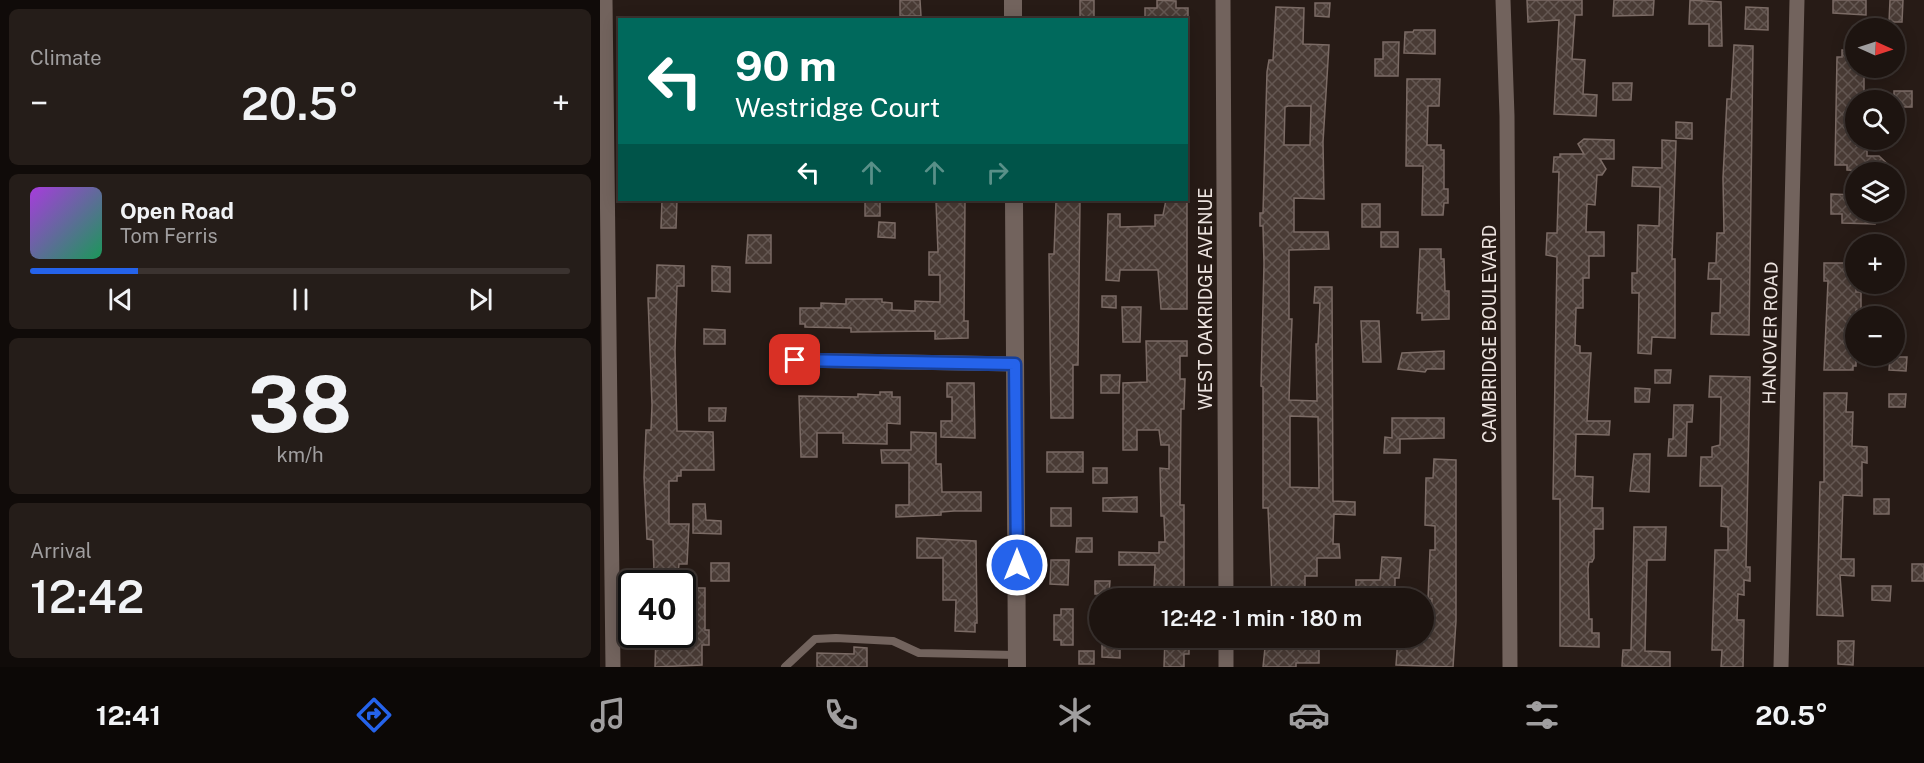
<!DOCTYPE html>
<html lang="en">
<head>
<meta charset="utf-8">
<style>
  :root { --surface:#1d1410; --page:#251d19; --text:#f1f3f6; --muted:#a09e9f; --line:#3b3330; --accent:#2563eb }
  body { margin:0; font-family:"Public Sans",sans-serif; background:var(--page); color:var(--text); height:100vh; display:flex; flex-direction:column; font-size:22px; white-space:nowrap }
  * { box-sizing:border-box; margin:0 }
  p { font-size:20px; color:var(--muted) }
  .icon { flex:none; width:33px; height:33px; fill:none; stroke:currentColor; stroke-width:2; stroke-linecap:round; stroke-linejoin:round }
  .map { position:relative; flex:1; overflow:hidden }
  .drawer { display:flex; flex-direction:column; gap:9px; padding:9px; background:#100b09; width:600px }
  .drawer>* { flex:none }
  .top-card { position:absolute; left:18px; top:18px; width:570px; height:183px; border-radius:0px; box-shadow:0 3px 15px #0003,0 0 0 2px var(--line); background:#00695c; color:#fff; overflow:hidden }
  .needle { width:39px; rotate:93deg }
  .controls { position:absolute; left:1245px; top:18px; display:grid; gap:12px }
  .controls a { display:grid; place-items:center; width:60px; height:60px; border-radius:50%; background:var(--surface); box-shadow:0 3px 15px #0003,0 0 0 2px var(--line); font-size:30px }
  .speed { position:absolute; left:18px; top:570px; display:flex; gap:12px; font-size:30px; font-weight:700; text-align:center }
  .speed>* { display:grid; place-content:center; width:78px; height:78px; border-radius:50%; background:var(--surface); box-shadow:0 3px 15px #0003,0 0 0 2px var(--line); line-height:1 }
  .speed .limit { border:3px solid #111; border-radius:9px; background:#fff; color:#111 }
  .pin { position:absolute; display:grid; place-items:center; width:51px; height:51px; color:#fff; margin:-26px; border-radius:12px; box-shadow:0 3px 9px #0006 }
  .me { position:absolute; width:66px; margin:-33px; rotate:0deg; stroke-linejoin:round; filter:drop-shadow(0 0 4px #0008) }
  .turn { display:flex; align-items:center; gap:21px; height:126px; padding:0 18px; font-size:27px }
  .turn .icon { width:78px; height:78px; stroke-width:2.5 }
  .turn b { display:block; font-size:42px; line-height:51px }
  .lanes { display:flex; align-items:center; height:57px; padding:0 18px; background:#0003; justify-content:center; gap:30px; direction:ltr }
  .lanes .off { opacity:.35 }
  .big { font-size:45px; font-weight:600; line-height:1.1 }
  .drawer .tile { flex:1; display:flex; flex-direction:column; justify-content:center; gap:9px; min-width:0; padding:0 21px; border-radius:9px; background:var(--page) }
  .drawer .dial { align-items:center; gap:0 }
  .dial b { font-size:78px; line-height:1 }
  .song { display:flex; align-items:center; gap:18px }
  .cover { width:72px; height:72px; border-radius:9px; background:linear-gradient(135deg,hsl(280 70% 55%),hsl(150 70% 35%)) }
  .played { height:6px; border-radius:3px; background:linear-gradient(90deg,var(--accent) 20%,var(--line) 20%) }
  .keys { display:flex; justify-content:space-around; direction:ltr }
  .heat { display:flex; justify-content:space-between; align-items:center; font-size:33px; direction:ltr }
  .trip { position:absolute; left:489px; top:588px; width:345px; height:60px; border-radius:30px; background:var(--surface); box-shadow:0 3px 15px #0003,0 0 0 2px var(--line); font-weight:600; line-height:60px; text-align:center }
  .menu { display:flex; height:96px; justify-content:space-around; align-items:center; background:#0c0806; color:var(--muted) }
  .menu .icon { width:42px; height:42px }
  .menu .selected { color:var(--accent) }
  .menu b { font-size:27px; color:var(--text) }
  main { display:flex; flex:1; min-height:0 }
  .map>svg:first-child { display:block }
  .building { fill:url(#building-cross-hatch); stroke:#7b6b65; stroke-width:1.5; fill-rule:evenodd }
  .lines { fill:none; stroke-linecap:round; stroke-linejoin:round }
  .service { stroke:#72635d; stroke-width:8 }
  .minor { stroke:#72635d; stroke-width:15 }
  .tertiary { stroke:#72635d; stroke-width:18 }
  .route-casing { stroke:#184099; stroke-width:15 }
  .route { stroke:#2563eb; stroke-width:10 }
  .labels { text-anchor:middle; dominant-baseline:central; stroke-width:6; stroke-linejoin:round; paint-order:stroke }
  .street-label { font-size:18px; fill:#ede4e0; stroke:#271b16 }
</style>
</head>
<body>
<main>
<section class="drawer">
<div class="tile"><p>Climate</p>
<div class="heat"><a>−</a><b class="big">20.5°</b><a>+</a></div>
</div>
<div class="tile">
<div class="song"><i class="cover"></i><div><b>Open Road</b><p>Tom Ferris</p></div></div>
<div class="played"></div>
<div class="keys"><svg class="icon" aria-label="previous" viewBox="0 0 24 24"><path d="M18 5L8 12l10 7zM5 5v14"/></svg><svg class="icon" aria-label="pause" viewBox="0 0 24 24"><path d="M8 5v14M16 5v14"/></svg><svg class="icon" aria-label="next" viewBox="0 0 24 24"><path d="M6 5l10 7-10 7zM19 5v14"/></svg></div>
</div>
<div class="tile dial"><b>38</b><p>km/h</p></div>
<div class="tile"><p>Arrival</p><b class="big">12:42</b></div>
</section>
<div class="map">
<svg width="1324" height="667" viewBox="0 0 1324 667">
  <defs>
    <pattern id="building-cross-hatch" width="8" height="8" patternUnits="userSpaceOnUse" patternTransform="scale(1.5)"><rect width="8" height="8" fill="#493b35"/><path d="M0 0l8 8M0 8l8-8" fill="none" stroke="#645752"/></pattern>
  </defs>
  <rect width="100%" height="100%" fill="#271b16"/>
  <g class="building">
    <polygon points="300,0 320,0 321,16 300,16"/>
    <rect x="480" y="0" width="14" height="20"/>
    <polygon points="557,0 576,1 576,8 588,8 588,20 545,20 545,8 557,8"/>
    <polygon points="927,0 982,0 982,15 975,15 972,59 985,60 983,94 997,95 996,116 954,114 959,20 928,22"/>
    <polygon points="1014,0 1054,0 1053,15 1013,16"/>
    <polygon points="1090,0 1121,2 1122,46 1109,46 1109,24 1089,24"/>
    <polygon points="1233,0 1266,0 1266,15 1233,13"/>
    <polygon points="1290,0 1303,0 1302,22 1289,22"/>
    <polygon points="715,3 730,3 729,17 715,16"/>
    <path d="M 676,7 L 704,8 L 703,44 L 729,45 L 723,142 L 724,199 L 694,198 L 694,232 L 728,232 L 729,249 L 689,250 L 689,319 L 692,319 L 689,400 L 717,401 L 716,344 L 718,344 L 720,303 L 714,303 L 715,287 L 732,287 L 733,501 L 755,502 L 755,515 L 734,514 L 733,544 L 739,544 L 740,558 L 717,558 L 717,576 L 705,576 L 705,598 L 672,598 L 668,508 L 663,508 L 663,387 L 661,386 L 664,264 L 663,226 L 660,226 L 660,213 L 663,213 L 667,72 L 669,60 L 673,60 ZM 688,106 L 711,106 L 710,145 L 684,145 L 685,107 ZM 690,416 L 718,417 L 719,488 L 690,487 Z"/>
    <polygon points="1146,7 1168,8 1168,30 1145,29"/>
    <polygon points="814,30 835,30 835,54 804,53 805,32 813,32"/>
    <polygon points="783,42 799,42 798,76 775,76 775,59 783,59"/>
    <polygon points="1134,45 1153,46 1149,335 1111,334 1112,313 1120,313 1121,279 1108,279 1109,263 1116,263 1117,233 1124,233 1123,178 1127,99 1131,99"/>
    <polygon points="1242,50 1256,50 1256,68 1264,72 1264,100 1256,100 1256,145 1267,146 1267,156 1279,156 1296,172 1247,170 1247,165 1235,165 1237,57 1242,57"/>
    <polygon points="807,79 840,79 839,106 828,106 827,145 841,145 841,150 844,150 844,189 848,189 848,203 844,203 843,215 822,215 823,166 806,166"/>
    <polygon points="1013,83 1032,83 1031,100 1013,100"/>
    <rect x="1294" y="91" width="18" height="16"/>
    <polygon points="1076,122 1092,123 1092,139 1076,138"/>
    <polygon points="984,139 1014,140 1014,159 1000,159 1006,169 1002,175 997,175 995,205 987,204 986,232 1004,232 1004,256 989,256 989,278 983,278 983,308 976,308 975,345 980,346 980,353 991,353 987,421 1010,421 1009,435 976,434 975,476 993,477 992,508 1003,508 1003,529 994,529 994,558 992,562 989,562 988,569 989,619 992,619 992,633 999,633 999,647 960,646 960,499 953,499 957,257 946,255 947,233 957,233 959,172 953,172 954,157 960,157 960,154 984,154 978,144"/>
    <polygon points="1062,140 1076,141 1072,259 1075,259 1075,338 1052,337 1051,354 1038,353 1039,293 1032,293 1032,273 1037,273 1038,225 1059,226 1060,187 1032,186 1033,167 1062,168"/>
    <polygon points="1231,194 1256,195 1256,212 1275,212 1275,224 1242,223 1242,214 1231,214"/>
    <polygon points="587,199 587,309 561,309 558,270 520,270 519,281 506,280 508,214 520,214 520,227 555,226 555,215 563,215 566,200"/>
    <polygon points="62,200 77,200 76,228 61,228"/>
    <rect x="265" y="200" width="15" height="16"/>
    <polygon points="456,201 480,201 478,365 473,365 473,418 451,418 449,254 454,254"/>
    <polygon points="336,202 365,202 364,321 368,321 368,338 335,339 335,331 251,332 251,328 205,327 205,324 200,324 200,308 221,308 221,303 246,304 246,299 282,299 282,302 292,303 292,310 315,311 315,301 340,302 340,275 329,275 329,252 338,252"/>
    <rect x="762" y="204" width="18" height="23"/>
    <polygon points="279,222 295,223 295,238 278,237"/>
    <rect x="781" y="232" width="17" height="15"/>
    <polygon points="148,235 171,235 171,263 146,263"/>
    <polygon points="820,249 841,249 841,259 844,259 845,291 849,291 849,319 822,320 822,313 817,313"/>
    <polygon points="1224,263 1256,263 1256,292 1261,292 1261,310 1256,310 1256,366 1253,366 1253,370 1224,370 1228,281 1224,281"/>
    <polygon points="57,265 84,266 84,286 77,286 75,351 77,431 113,432 114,470 81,470 81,476 77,476 77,481 69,481 69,524 89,524 87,564 79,564 78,573 54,572 53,540 47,539 44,477 46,430 51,430 52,405 48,298 56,298"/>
    <polygon points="112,266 130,267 130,292 112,291"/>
    <polygon points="502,296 516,296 516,308 502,307"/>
    <polygon points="522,307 541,307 540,342 523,342"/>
    <polygon points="761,321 779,321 781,362 763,362"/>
    <polygon points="104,329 125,330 125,344 104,344"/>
    <polygon points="546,341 587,341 587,356 580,356 580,379 585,379 584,409 581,409 580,505 584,505 584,591 554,588 555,565 519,565 519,552 559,553 559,542 565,542 564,516 561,516 560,468 569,469 569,445 561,445 559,430 537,430 537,450 523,450 523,383 547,382"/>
    <polygon points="844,351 844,369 827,369 825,372 798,369 802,353"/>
    <polygon points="1290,357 1307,357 1306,371 1289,370"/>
    <polygon points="1055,370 1071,370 1070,383 1055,383"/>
    <polygon points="501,375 520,375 519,393 501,393"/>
    <polygon points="1110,376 1150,377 1146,567 1150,567 1150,581 1144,580 1144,595 1138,594 1137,620 1144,620 1143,667 1121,667 1122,650 1112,650 1115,550 1128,550 1128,527 1121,526 1122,486 1100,486 1101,457 1112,457 1112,447 1120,445 1121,397 1109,397"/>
    <polygon points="347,383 374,383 375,438 341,437 341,421 352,421 352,397 347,397"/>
    <polygon points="1035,388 1050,389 1049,402 1035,402"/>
    <polygon points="280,392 292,392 292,397 300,397 300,424 287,423 287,444 243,443 243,433 217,433 217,457 201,457 199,396 258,397 258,394 280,395"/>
    <polygon points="1224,393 1247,393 1246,412 1253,412 1252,446 1267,447 1267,463 1262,462 1262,496 1243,495 1241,559 1254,559 1254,576 1240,575 1243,616 1217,615 1220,482 1224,482"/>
    <polygon points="1289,394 1306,394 1305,407 1289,407"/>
    <polygon points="1074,405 1093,405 1092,422 1087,422 1086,456 1068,456 1069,439 1073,439"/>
    <polygon points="109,408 126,408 125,421 109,421"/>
    <polygon points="792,418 844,418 844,438 800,439 800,453 784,453 785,437 792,438"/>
    <polygon points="311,432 336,433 336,464 341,464 342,492 381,492 381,511 354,511 341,512 341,515 296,517 296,505 309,505 309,463 282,463 281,450 311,450"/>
    <rect x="447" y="452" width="36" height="20"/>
    <polygon points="1034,454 1050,454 1049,492 1030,491"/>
    <polygon points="834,459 856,460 856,621 853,667 796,665 798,638 829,638 832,599 828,599 830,550 835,550 835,526 825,525 826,478 833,478"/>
    <rect x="493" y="468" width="14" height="15"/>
    <polygon points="537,497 537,512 503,511 503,498"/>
    <rect x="1274" y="499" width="15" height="15"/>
    <polygon points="93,504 105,504 106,520 121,521 121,534 93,533"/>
    <rect x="451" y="508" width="20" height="18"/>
    <polygon points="1034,527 1066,527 1065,560 1047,560 1045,651 1070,652 1070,667 1022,666 1023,650 1031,650"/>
    <polygon points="317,538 376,541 377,623 375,623 375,632 355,631 356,600 343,600 343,558 317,558"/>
    <polygon points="477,538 492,538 492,552 476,552"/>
    <polygon points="782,557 801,558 799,578 795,578 795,598 756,598 756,580 780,580"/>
    <polygon points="451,560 469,560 468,585 450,584"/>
    <rect x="111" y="563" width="18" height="18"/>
    <rect x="1312" y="564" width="12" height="17"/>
    <polygon points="495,581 510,581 509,594 495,594"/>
    <polygon points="1272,586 1291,586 1290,601 1272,600"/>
    <polygon points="82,588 105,588 105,630 109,630 109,645 102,645 102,665 55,667 56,634 82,634"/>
    <polygon points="461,609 473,609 473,645 461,645 461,640 454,640 454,615 461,615"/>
    <polygon points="565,638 589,638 589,654 584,654 584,667 564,667"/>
    <polygon points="666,638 683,638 683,649 719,649 719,663 696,663 696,667 663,667"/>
    <polygon points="1238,641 1254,641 1253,665 1238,664"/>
    <polygon points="507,644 520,644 520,658 502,657 502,645"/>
    <polygon points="254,647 267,648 267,667 217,667 217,653 254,654"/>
    <rect x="479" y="651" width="15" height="13"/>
  </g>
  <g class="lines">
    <polyline class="service" points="185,667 215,639 236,638 293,641 319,653 416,655"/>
    <g class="minor">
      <polyline points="5,0 13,667"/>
      <polyline points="623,0 626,598"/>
      <polyline points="903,0 907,116 910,667"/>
      <polyline points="195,360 415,364"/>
      <polyline points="626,638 626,667"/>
      <polyline points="1181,667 1197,0"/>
    </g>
    <g class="tertiary">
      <polyline points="413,0 413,20"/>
      <polyline points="414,200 417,667"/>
    </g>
  </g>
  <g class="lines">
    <g class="route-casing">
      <polyline id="route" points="195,360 415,364 417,565"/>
    </g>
    <use href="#route" class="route"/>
  </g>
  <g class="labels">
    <g class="street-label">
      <text transform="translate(605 299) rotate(-90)">WEST OAKRIDGE AVENUE</text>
      <text transform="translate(1170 333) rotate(-89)">HANOVER ROAD</text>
      <text transform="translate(889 334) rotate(-90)">CAMBRIDGE BOULEVARD</text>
    </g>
  </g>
</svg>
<div class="controls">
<a><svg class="needle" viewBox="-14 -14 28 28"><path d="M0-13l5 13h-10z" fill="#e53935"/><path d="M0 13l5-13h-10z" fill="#a09e9f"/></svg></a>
<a><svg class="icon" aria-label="search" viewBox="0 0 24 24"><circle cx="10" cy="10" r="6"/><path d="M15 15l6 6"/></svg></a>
<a><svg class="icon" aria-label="layers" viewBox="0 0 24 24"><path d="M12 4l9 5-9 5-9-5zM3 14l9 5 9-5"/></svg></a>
<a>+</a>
<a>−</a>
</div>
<div class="speed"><div class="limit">40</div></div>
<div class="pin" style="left:195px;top:360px;background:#d93025"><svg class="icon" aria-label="arrive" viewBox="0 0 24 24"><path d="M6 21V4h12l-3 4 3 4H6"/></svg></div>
<svg class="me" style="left:417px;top:565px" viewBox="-20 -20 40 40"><circle r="17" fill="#2563eb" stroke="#fff" stroke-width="3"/><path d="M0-11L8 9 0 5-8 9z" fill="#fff"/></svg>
<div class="trip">12:42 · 1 min · 180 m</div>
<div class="top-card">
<div class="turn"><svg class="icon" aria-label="left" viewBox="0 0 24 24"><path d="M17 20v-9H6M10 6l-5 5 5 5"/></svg><div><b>90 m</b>Westridge Court</div></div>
<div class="lanes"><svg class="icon" aria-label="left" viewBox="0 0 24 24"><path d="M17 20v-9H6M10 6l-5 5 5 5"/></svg><svg class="icon off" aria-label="ahead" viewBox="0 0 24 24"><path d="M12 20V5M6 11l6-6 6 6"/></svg><svg class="icon off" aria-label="ahead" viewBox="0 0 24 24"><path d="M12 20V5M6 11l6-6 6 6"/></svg><svg class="icon off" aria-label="right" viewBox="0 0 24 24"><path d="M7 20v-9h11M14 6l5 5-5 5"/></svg></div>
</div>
</div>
</main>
<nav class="menu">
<b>12:41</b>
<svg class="icon selected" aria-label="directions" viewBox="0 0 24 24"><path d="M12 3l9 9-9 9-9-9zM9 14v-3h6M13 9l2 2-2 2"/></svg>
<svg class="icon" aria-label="music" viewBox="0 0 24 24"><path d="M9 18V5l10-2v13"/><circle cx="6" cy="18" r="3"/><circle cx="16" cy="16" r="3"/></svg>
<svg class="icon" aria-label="phone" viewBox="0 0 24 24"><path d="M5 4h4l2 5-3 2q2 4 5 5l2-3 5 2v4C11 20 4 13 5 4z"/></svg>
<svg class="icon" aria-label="climate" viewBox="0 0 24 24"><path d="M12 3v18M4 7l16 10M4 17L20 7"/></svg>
<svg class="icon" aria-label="car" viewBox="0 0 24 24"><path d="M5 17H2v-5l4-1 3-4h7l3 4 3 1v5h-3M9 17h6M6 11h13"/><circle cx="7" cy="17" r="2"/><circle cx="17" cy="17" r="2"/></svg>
<svg class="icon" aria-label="filters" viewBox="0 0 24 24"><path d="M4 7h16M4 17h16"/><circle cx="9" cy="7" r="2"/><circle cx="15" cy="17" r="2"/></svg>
<b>20.5°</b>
</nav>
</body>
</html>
